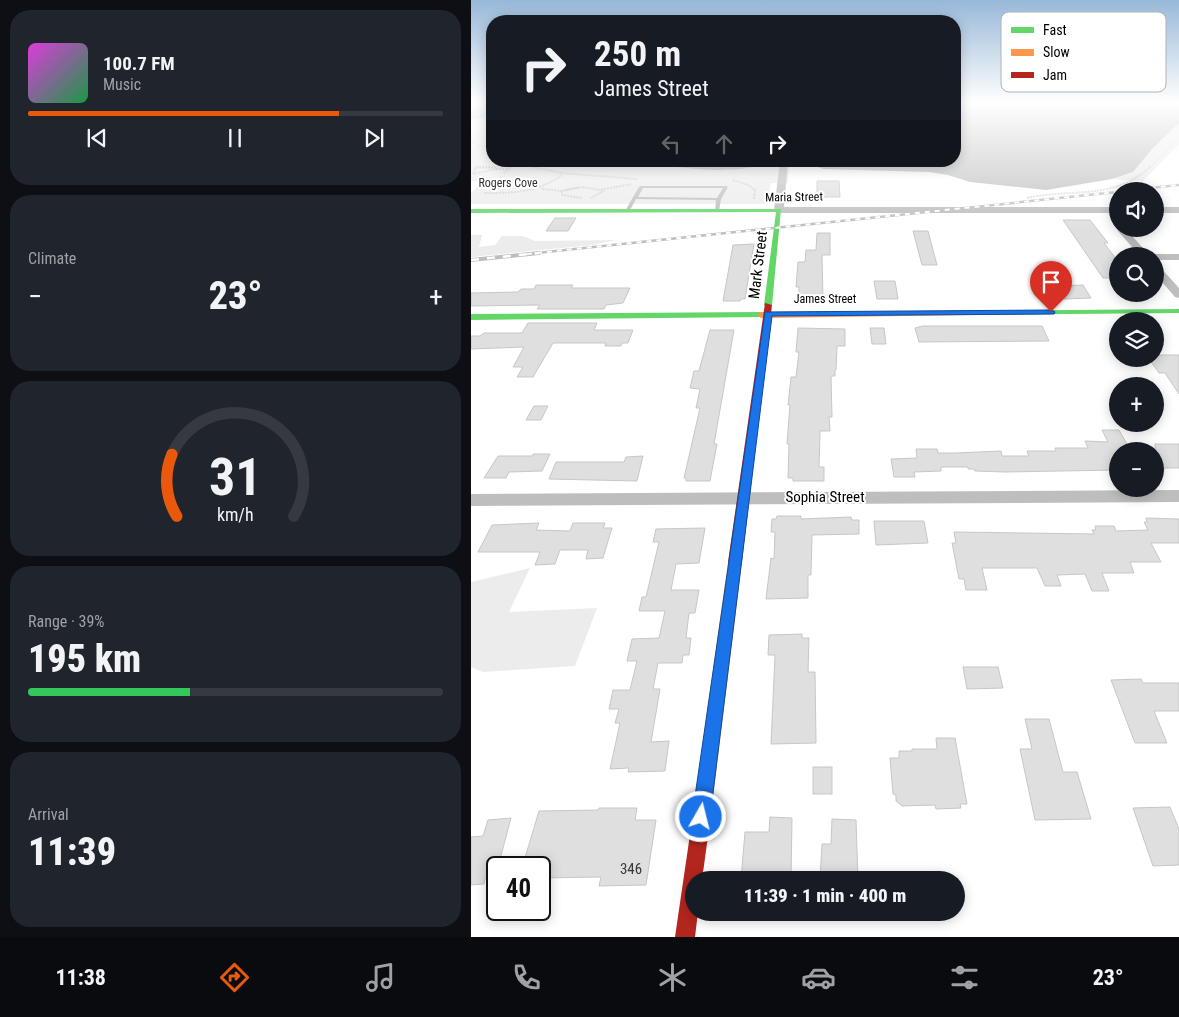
<!DOCTYPE html>
<html lang="en">
<head>
<meta charset="utf-8">
<style>
  :root { --surface:#171b24; --page:#20242c; --text:#f1f3f6; --muted:#9ea1a6; --line:#363941; --accent:#ea580c }
  body { margin:0; font-family:"Roboto Condensed",sans-serif; background:var(--page); color:var(--text); height:100vh; display:flex; flex-direction:column; font-size:19px; white-space:nowrap }
  * { box-sizing:border-box; margin:0 }
  p { font-size:16px; color:var(--muted) }
  .icon { flex:none; width:28px; height:28px; fill:none; stroke:currentColor; stroke-width:2; stroke-linecap:round; stroke-linejoin:round }
  .map { position:relative; flex:1; overflow:hidden }
  .side { display:flex; flex-direction:column; gap:10px; padding:10px; background:#0d0f14; width:471px }
  .side>* { flex:none }
  .top-card { position:absolute; left:15px; top:15px; width:475px; height:152px; border-radius:20px; box-shadow:0 2px 12px #0003; background:#171b24; color:var(--text); overflow:hidden }
  .controls { position:absolute; left:638px; top:182px; display:grid; gap:10px }
  .controls a { display:grid; place-items:center; width:55px; height:55px; border-radius:50%; background:var(--surface); box-shadow:0 2px 12px #0003; font-size:25px }
  .speed { position:absolute; left:15px; top:856px; display:flex; gap:10px; font-size:25px; font-weight:700; text-align:center }
  .speed>* { display:grid; place-content:center; width:65px; height:65px; border-radius:50%; background:var(--surface); box-shadow:0 2px 12px #0003; line-height:1 }
  .speed .limit { border:2px solid #111; border-radius:8px; background:#fff; color:#111 }
  .pin { position:absolute; display:grid; place-items:center; width:42px; height:42px; color:#fff; margin:-51px -21px; border-radius:50% 50% 50% 0; rotate:-45deg; box-shadow:0 0 5px #0007 }
  .pin .icon { rotate:45deg }
  .me { position:absolute; width:55px; margin:-28px; rotate:8deg; stroke-linejoin:round; filter:drop-shadow(0 0 4px #0008) }
  .turn { display:flex; align-items:center; gap:18px; height:105px; padding:0 25px; font-size:22px }
  .turn .icon { width:65px; height:65px; stroke-width:2.5 }
  .turn b { display:block; font-size:35px; line-height:42px }
  .lanes { display:flex; align-items:center; height:48px; padding:0 25px; background:#0003; justify-content:center; gap:25px; direction:ltr }
  .lanes .off { opacity:.35 }
  .big { font-size:38px; font-weight:800; line-height:1.1 }
  .side .widget { flex:1; display:flex; flex-direction:column; justify-content:center; gap:8px; min-width:0; padding:0 18px; border-radius:20px; background:var(--page) }
  .side .dial { align-items:center; gap:0 }
  .dial svg { height:130px; overflow:visible; fill:none; stroke:var(--line); stroke-width:7; stroke-linecap:round; text-anchor:middle }
  .dial text { fill:var(--text); stroke:none }
  .song { display:flex; align-items:center; gap:15px }
  .cover { width:60px; height:60px; border-radius:8px; background:linear-gradient(135deg,hsl(300 70% 55%),hsl(140 70% 35%)) }
  .played { height:5px; border-radius:2px; background:linear-gradient(90deg,var(--accent) 75%,var(--line) 75%) }
  .keys { display:flex; justify-content:space-around; direction:ltr }
  .heat { display:flex; justify-content:space-between; align-items:center; font-size:28px; direction:ltr }
  .charge { height:8px; border-radius:4px; background:linear-gradient(90deg,#34c759 39%,var(--line) 0) }
  .trip { position:absolute; left:214px; top:871px; width:280px; height:50px; border-radius:25px; background:var(--surface); box-shadow:0 2px 12px #0003; font-weight:800; line-height:50px; text-align:center }
  .dock { display:flex; height:80px; justify-content:space-around; align-items:center; background:#090b0e; color:var(--muted) }
  .dock .icon { width:35px; height:35px }
  .dock .on { color:var(--accent) }
  .dock b { font-size:22px; color:var(--text) }
  main { display:flex; flex:1; min-height:0 }
  .map>svg:first-child { display:block }
  .green { fill:#ececec }
  .water { fill:#bfbfbf }
  .building { fill:#dfdfdf; stroke:#c7c7c7 }
  .lines { fill:none; stroke-linecap:round; stroke-linejoin:round }
  .path-far1 { stroke:#b9b9b9; stroke-width:1; stroke-dasharray:0.5 1; stroke-linecap:butt }
  .path { stroke:#b9b9b9; stroke-width:2; stroke-dasharray:0.5 1; stroke-linecap:butt }
  .lane { fill:#bebebe; fill-rule:evenodd }
  .street { fill:#bebebe; fill-rule:evenodd }
  .fast { fill:#63d668; fill-rule:evenodd }
  .slow { fill:#ff974d; fill-rule:evenodd }
  .jam { fill:#b3261e; fill-rule:evenodd }
  .rail-far1-casing { stroke:#bebebe; stroke-width:2.5 }
  .rail-casing { stroke:#bebebe; stroke-width:4 }
  .rail-far1 { stroke:#fff; stroke-width:2; stroke-dasharray:5; stroke-linecap:butt }
  .rail { stroke:#fff; stroke-width:2.5; stroke-dasharray:8; stroke-linecap:butt }
  .route { fill:#1a73e8; stroke:#114b97 }
  .labels { text-anchor:middle; dominant-baseline:central; stroke-width:4; stroke-linejoin:round; paint-order:stroke }
  .far-park-label { font-size:12px; fill:#333; stroke:#fff }
  .far-street-label { font-size:12px; fill:#000; stroke:#fff }
  .street-label { font-size:15px; fill:#000; stroke:#fff }
  .near-number-label { font-size:15px; fill:#383838 }
  .key { fill:#fff; stroke:#b2b2b2; stroke-width:1 }
  .key-label { font-size:14px; fill:#000 }
</style>
</head>
<body>
<main>
<section class="side">
<div class="widget">
<div class="song"><i class="cover"></i><div><b>100.7 FM</b><p>Music</p></div></div>
<div class="played"></div>
<div class="keys"><svg class="icon" aria-label="previous" viewBox="0 0 24 24"><path d="M18 5L8 12l10 7zM5 5v14"/></svg><svg class="icon" aria-label="pause" viewBox="0 0 24 24"><path d="M8 5v14M16 5v14"/></svg><svg class="icon" aria-label="next" viewBox="0 0 24 24"><path d="M6 5l10 7-10 7zM19 5v14"/></svg></div>
</div>
<div class="widget"><p>Climate</p>
<div class="heat"><a>−</a><b class="big">23°</b><a>+</a></div>
</div>
<div class="widget dial"><svg viewBox="0 0 100 80">
<path d="M14 69A42 42 0 1 1 86 69"/>
<path d="M14 69A42 42 0 0 1 11 31" stroke="#ea580c"/>
<text x="50" y="56" font-size="32" font-weight="700">31</text>
<text x="50" y="72" font-size="11">km/h</text>
</svg></div>
<div class="widget"><p>Range · 39%</p><b class="big">195 km</b><div class="charge"></div></div>
<div class="widget"><p>Arrival</p><b class="big">11:39</b></div>
</section>
<div class="map">
<svg width="708" height="937" viewBox="0 0 708 937">
  <rect width="100%" height="100%" fill="#fff"/>
  <g class="green">
    <polygon points="0,114 21,116 21,161 155,161 254,170 293,165 302,161 318,161 317,183 300,183 296,204 0,204 0,193 12,181 0,181"/>
    <polygon points="708,123 708,144 672,181 641,179 662,172 682,148"/>
    <polygon points="0,235 11,235 8,247 24,245 31,236 52,236 64,241 145,240 121,245 0,257"/>
    <polygon points="59,568 38,612 126,608 104,666 12,672 0,667 0,582"/>
  </g>
  <g class="water">
    <polygon points="0,101 21,101 21,116 0,120"/>
    <polygon points="484,101 708,101 708,123 682,148 662,172 641,179 575,190 499,182 477,175 458,172 352,169 333,162 327,163 322,161 484,161"/>
    <path d="M 155,161 L 302,161 C 260,179 199,165 155,161 Z"/>
  </g>
  <g class="building">
    <polygon points="346,181 368,181 369,197 346,197"/>
    <polygon points="84,218 105,218 97,231 75,231"/>
    <polygon points="592,220 619,220 637,243 633,243 646,260 646,278 632,278"/>
    <polygon points="442,231 457,231 466,265 451,265"/>
    <polygon points="346,233 359,233 359,255 351,255 352,300 350,302 328,301 328,287 325,287 327,262 334,262 335,250 345,250"/>
    <polygon points="283,244 274,299 270,299 269,301 252,301 262,245"/>
    <polygon points="403,281 424,281 427,299 406,299"/>
    <polygon points="65,285 102,285 100,288 159,288 152,303 135,305 133,309 66,309 69,305 0,306 0,293 47,292 50,289 63,289"/>
    <polygon points="612,285 620,298 593,299 585,286"/>
    <polygon points="57,323 126,323 123,330 162,330 157,343 151,343 150,346 134,346 135,343 82,343 62,377 46,377 52,367 42,367 53,347 0,349 0,336 9,336 13,333 51,333"/>
    <polygon points="452,326 571,326 578,341 448,342 444,328"/>
    <polygon points="327,328 374,329 374,346 366,346 365,370 364,370 364,376 360,376 361,417 358,417 359,431 349,431 348,467 353,467 353,481 322,481 322,478 317,478 318,444 316,444 319,405 317,405 320,377 325,377 328,352 325,352"/>
    <polygon points="399,328 413,328 415,344 401,344"/>
    <polygon points="239,330 263,330 243,444 246,444 239,481 215,481 215,478 213,478 229,408 225,408 229,389 219,388 223,371 228,371"/>
    <polygon points="684,355 708,355 708,394 694,373 688,373 678,359 684,359"/>
    <polygon points="63,406 77,406 70,420 55,420"/>
    <polygon points="631,430 648,430 660,451 646,451 646,470 535,472 504,471 503,469 497,469 497,467 470,467 470,471 443,472 444,477 423,477 420,459 446,458 445,449 466,449 467,453 485,453 530,451 531,456 558,456 556,451 585,451 584,448 617,448 614,441 637,442"/>
    <rect x="684" y="444" width="24" height="24"/>
    <polygon points="62,454 79,454 71,471 38,472 35,478 13,478 27,456 62,456"/>
    <polygon points="172,456 166,481 78,479 85,462 153,462 155,457"/>
    <polygon points="306,516 330,516 330,519 380,517 381,520 388,520 388,534 341,535 340,575 337,575 337,598 295,599 300,558 303,559 304,532 300,532 301,519 305,519"/>
    <polygon points="675,518 708,519 708,543 680,543 690,562 659,562 663,573 631,573 638,591 621,591 614,574 586,575 590,586 574,586 566,568 511,568 516,590 495,590 493,579 488,579 481,543 485,543 483,532 623,534 621,530 625,530 624,526 643,526 645,531 677,530 673,522 676,522"/>
    <polygon points="403,521 453,521 457,543 405,545"/>
    <polygon points="68,523 65,530 99,531 102,523 134,523 132,528 141,528 132,558 115,559 117,550 89,550 84,564 64,565 69,552 7,552 21,525"/>
    <polygon points="234,528 228,563 205,564 200,590 228,590 224,613 218,613 215,638 220,638 218,655 212,655 211,663 187,663 182,689 189,689 180,742 198,741 194,771 157,772 158,768 139,769 149,723 144,723 148,709 138,709 142,690 159,690 166,661 156,661 161,639 188,638 194,611 168,611 171,597 175,597 188,542 182,542 185,529"/>
    <polygon points="331,634 331,638 338,638 337,672 344,672 345,743 300,744 304,655 297,655 298,635"/>
    <polygon points="492,667 527,667 532,688 496,689"/>
    <polygon points="670,679 672,683 708,683 708,711 683,711 696,743 664,743 640,680"/>
    <polygon points="554,719 578,719 592,772 606,772 620,819 564,820 549,749 561,749"/>
    <polygon points="465,738 484,738 496,804 489,804 490,808 465,809 464,805 431,806 425,801 425,795 422,794 419,758 428,758 428,751 441,751 441,749 466,749"/>
    <rect x="342" y="767" width="19" height="27"/>
    <polygon points="699,807 708,829 708,865 682,866 662,808"/>
    <polygon points="128,808 166,808 164,820 185,820 175,885 128,886 130,877 69,878 69,868 51,868 68,811 127,810"/>
    <polygon points="299,817 321,818 320,878 270,880 274,832 298,832"/>
    <polygon points="40,818 24,878 14,879 13,884 0,885 0,837 12,836 17,820"/>
    <polygon points="361,819 385,820 387,880 349,880 351,844 360,844"/>
  </g>
  <g class="lines">
    <g class="path-far1">
      <polyline points="0,142 21,149"/>
      <polyline points="46,161 66,168"/>
      <polyline points="5,168 25,168"/>
      <polyline points="38,168 46,161"/>
      <polyline points="678,168 708,137"/>
    </g>
    <g class="path">
      <polygon points="5,167 24,167 25,169 2,174"/>
      <polyline points="61,167 90,173 166,179"/>
      <polyline points="25,169 38,169"/>
      <polyline points="33,173 40,167"/>
      <polyline points="262,180 277,185 284,190 283,199"/>
      <polyline points="71,189 91,191 112,187 128,190 161,184"/>
      <polyline points="94,190 108,187"/>
      <polyline points="91,191 91,195 111,198"/>
      <path d="M 13,193 C 42,193 66,193 91,175"/>
      <polyline points="120,198 134,190"/>
      <path d="M 556,198 C 601,188 642,201 679,167"/>
    </g>
    <path class="lane" d="M 170,186 L 255,186 L 257,187 L 250,199 L 248,211 L 246,212 L 244,211 L 245,200 L 165,199 L 158,212 L 154,212 L 154,211 L 168,187 ZM 172,188 L 252,188 L 246,198 L 167,197 Z"/>
    <g class="street">
      <polygon points="309,161 317,161 313,207 646,207 646,213 308,213 303,210"/>
      <rect x="684" y="207" width="24" height="6"/>
      <polygon points="646,227 655,229 679,256 669,256 647,231"/>
      <polygon points="684,254 708,254 708,260 684,260 684,256 679,256"/>
      <polygon points="684,265 688,266 708,288 708,298 704,297 684,274"/>
      <polygon points="708,490 708,502 0,506 0,494"/>
    </g>
    <g class="fast">
      <polygon points="0,209 310,209 301,305 297,307 293,305 305,212 0,213"/>
      <polygon points="708,309 708,313 498,315 494,313 498,311"/>
      <polygon points="290,312 294,315 293,317 0,320 0,314"/>
    </g>
    <g class="slow">
      <polygon points="498,311 501,311 501,315 290,318 286,315 290,312"/>
      <polygon points="264,557 269,558 271,562 240,814 237,820 231,823 225,820 222,814 257,562 259,558"/>
    </g>
    <g class="jam">
      <polygon points="294,303 301,305 271,562 269,566 264,567 259,566 257,562"/>
      <polygon points="231,805 237,808 240,814 231,880 222,880 222,912 227,912 224,937 204,937 222,814 225,808"/>
    </g>
    <g class="rail-far1-casing">
      <g id="rail-far1">
        <polyline points="650,191 708,185"/>
        <polyline points="56,254 646,192"/>
      </g>
    </g>
    <g class="rail-casing">
      <polyline id="rail" points="0,260 68,253"/>
    </g>
    <use href="#rail-far1" class="rail-far1"/>
    <use href="#rail" class="rail"/>
  </g>
  <linearGradient id="sky" x2="0" y2="1"><stop stop-color="#97b8d8"/><stop offset="0.44" stop-color="#fff"/><stop offset="1" stop-color="#fff" stop-opacity="0"/></linearGradient>
  <rect width="708" height="232" fill="url(#sky)"/>
  <polygon class="route" points="580,310 584,312 583,314 301,316 239,817 237,823 230,826 224,823 221,817 294,312"/>
  <g class="labels">
    <g class="far-park-label">
      <text x="37" y="183">Rogers Cove</text>
    </g>
    <g class="far-street-label">
      <text transform="translate(323 197) rotate(-1)">Maria Street</text>
      <text x="354" y="299">James Street</text>
    </g>
    <g class="street-label">
      <text transform="translate(287 265) rotate(-83)">Mark Street</text>
      <text x="354" y="497">Sophia Street</text>
    </g>
    <g class="near-number-label">
      <text x="160" y="869">346</text>
    </g>
  </g>
  <rect x="530" y="12" width="165" height="80" rx="8" class="key"/>
  <rect x="540" y="27" width="23" height="6" fill="#63d668"/>
  <rect x="540" y="49" width="23" height="7" fill="#ff974d"/>
  <rect x="540" y="72" width="23" height="6" fill="#b3261e"/>
  <g class="key-label">
    <text x="572" y="35">Fast</text>
    <text x="572" y="57">Slow</text>
    <text x="572" y="80">Jam</text>
  </g>
</svg>
<div class="controls">
<a><svg class="icon" aria-label="sound" viewBox="0 0 24 24"><path d="M4 9h4l5-4v14l-5-4H4zM17 9q2 3 0 6"/></svg></a>
<a><svg class="icon" aria-label="search" viewBox="0 0 24 24"><circle cx="10" cy="10" r="6"/><path d="M15 15l6 6"/></svg></a>
<a><svg class="icon" aria-label="layers" viewBox="0 0 24 24"><path d="M12 4l9 5-9 5-9-5zM3 14l9 5 9-5"/></svg></a>
<a>+</a>
<a>−</a>
</div>
<div class="speed"><div class="limit">40</div></div>
<div class="pin" style="left:580px;top:312px;background:#d93025"><svg class="icon" aria-label="arrive" viewBox="0 0 24 24"><path d="M6 21V4h12l-3 4 3 4H6"/></svg></div>
<svg class="me" style="left:230px;top:817px" viewBox="-20 -20 40 40"><circle r="17" fill="#1a73e8" stroke="#fff" stroke-width="3"/><path d="M0-11L8 9 0 5-8 9z" fill="#fff"/></svg>
<div class="trip">11:39 · 1 min · 400 m</div>
<div class="top-card">
<div class="turn"><svg class="icon" aria-label="right" viewBox="0 0 24 24"><path d="M7 20v-9h11M14 6l5 5-5 5"/></svg><div><b>250 m</b>James Street</div></div>
<div class="lanes"><svg class="icon off" aria-label="left" viewBox="0 0 24 24"><path d="M17 20v-9H6M10 6l-5 5 5 5"/></svg><svg class="icon off" aria-label="ahead" viewBox="0 0 24 24"><path d="M12 20V5M6 11l6-6 6 6"/></svg><svg class="icon" aria-label="right" viewBox="0 0 24 24"><path d="M7 20v-9h11M14 6l5 5-5 5"/></svg></div>
</div>
</div>
</main>
<nav class="dock">
<b>11:38</b>
<svg class="icon on" aria-label="directions" viewBox="0 0 24 24"><path d="M12 3l9 9-9 9-9-9zM9 14v-3h6M13 9l2 2-2 2"/></svg>
<svg class="icon" aria-label="music" viewBox="0 0 24 24"><path d="M9 18V5l10-2v13"/><circle cx="6" cy="18" r="3"/><circle cx="16" cy="16" r="3"/></svg>
<svg class="icon" aria-label="phone" viewBox="0 0 24 24"><path d="M5 4h4l2 5-3 2q2 4 5 5l2-3 5 2v4C11 20 4 13 5 4z"/></svg>
<svg class="icon" aria-label="climate" viewBox="0 0 24 24"><path d="M12 3v18M4 7l16 10M4 17L20 7"/></svg>
<svg class="icon" aria-label="car" viewBox="0 0 24 24"><path d="M5 17H2v-5l4-1 3-4h7l3 4 3 1v5h-3M9 17h6M6 11h13"/><circle cx="7" cy="17" r="2"/><circle cx="17" cy="17" r="2"/></svg>
<svg class="icon" aria-label="filters" viewBox="0 0 24 24"><path d="M4 7h16M4 17h16"/><circle cx="9" cy="7" r="2"/><circle cx="15" cy="17" r="2"/></svg>
<b>23°</b>
</nav>
</body>
</html>
